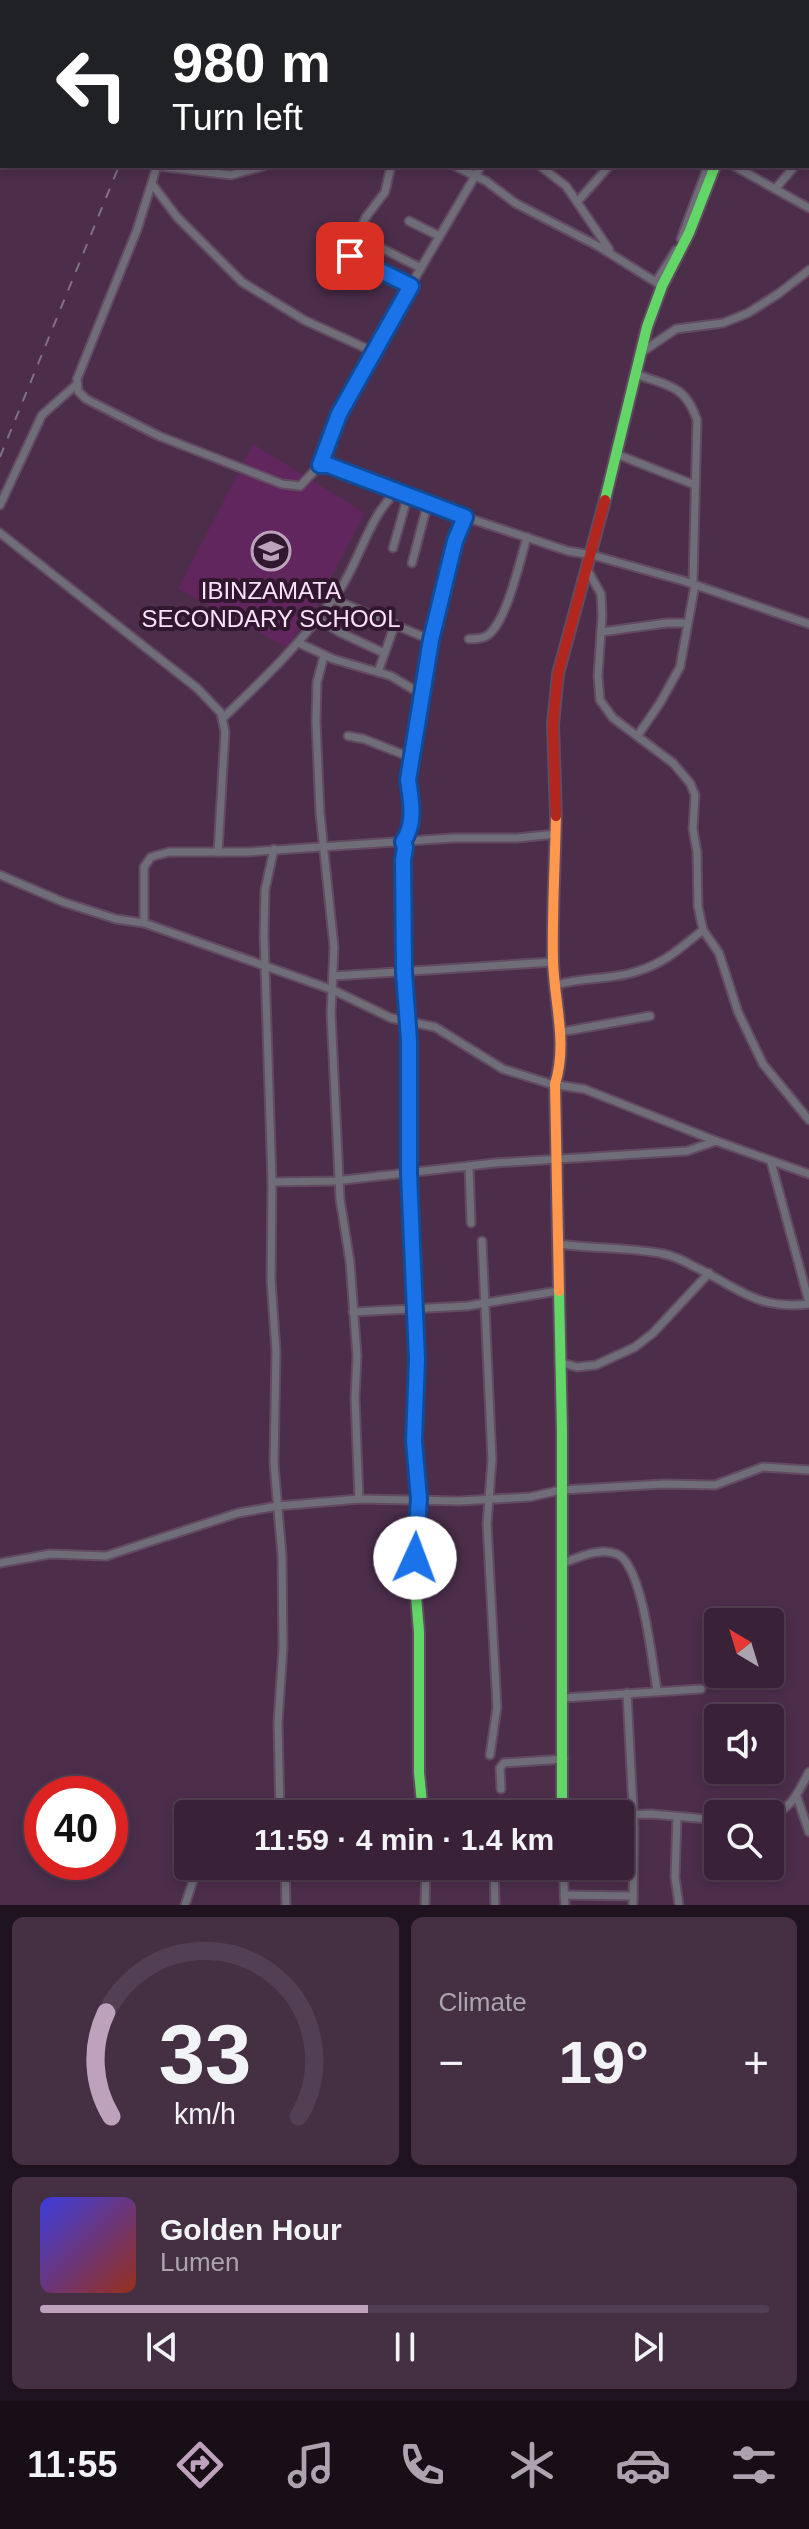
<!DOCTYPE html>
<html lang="en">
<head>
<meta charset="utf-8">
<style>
  :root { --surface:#392238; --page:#442f43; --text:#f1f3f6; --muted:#aba4ae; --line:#533f53; --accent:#bea2bc }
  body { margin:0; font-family:Helvetica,sans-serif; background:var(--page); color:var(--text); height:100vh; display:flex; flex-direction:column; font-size:30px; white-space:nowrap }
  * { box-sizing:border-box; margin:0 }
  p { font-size:26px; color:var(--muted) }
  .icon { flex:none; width:44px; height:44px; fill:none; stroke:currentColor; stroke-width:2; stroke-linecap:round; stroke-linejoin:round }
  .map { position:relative; height:1905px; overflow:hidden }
  .details { display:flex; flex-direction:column; gap:12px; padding:12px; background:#1f131f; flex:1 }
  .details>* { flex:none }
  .hud { position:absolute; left:0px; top:0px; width:810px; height:168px; box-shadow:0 4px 12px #0003,0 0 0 2px var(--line); background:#202124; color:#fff; overflow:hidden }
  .needle { width:52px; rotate:322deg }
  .buttons { position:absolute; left:704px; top:1608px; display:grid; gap:16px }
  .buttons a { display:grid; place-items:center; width:80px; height:80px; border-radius:8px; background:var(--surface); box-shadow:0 4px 12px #0003,0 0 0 2px var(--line); font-size:40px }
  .speed { position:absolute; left:24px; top:1776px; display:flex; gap:16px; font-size:40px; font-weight:700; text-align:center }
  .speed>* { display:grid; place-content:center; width:104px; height:104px; border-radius:50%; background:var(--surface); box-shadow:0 4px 12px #0003,0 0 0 2px var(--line); line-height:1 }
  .speed .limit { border:12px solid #d22; background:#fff; color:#111 }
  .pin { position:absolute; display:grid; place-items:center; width:68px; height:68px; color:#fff; margin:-34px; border-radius:16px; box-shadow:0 4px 12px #0006 }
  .me { position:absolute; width:88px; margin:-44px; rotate:2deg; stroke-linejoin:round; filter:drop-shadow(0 0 6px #0008) }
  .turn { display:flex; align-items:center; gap:28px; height:168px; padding:0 40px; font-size:36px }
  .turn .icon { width:104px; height:104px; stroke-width:2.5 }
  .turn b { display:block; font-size:56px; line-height:68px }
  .big { font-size:60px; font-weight:700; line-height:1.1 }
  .details .card { flex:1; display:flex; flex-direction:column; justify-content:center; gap:12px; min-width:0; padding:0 28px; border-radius:12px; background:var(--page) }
  .details .dial { align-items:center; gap:0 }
  .dial svg { height:208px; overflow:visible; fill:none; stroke:var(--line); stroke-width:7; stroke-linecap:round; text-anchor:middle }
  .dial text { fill:var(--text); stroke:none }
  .song { display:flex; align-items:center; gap:24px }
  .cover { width:96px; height:96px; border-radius:12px; background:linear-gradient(135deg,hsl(240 70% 55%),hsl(10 70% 35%)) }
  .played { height:8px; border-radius:4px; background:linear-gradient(90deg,var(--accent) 45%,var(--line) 45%) }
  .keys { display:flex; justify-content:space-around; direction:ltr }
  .heat { display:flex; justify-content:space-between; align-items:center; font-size:44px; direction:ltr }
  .details .tiles { flex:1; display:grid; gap:12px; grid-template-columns:1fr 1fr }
  .card:last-child { grid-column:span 2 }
  .trip { position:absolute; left:174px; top:1800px; width:460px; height:80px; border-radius:8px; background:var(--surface); box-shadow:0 4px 12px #0003,0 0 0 2px var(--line); font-weight:700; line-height:80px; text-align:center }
  .dock { display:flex; height:128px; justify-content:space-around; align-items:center; background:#170e16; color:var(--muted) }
  .dock .icon { width:56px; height:56px }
  .dock .active { color:var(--accent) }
  .dock b { font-size:36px; color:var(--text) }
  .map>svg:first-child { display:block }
  .built { fill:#60265d }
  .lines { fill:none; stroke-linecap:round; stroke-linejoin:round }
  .stream { stroke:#8d6289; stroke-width:2 }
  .street-casing { stroke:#624a61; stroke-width:11 }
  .fast-casing { stroke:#624a61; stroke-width:14 }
  .slow-casing { stroke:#624a61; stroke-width:14 }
  .jam-casing { stroke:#624a61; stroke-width:14 }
  .street { stroke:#6f6d78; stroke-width:7 }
  .fast { stroke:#63d668; stroke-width:10 }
  .slow { stroke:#ff974d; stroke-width:10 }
  .jam { stroke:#b3261e; stroke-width:10 }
  .rail { stroke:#7f7282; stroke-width:2; stroke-dasharray:10 10; stroke-linecap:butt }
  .route-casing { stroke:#114b97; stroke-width:20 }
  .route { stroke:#1a73e8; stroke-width:14 }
  .labels { text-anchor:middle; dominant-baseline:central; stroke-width:8; stroke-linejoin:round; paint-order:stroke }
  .poi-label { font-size:24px; fill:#fce1f9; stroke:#31182f }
</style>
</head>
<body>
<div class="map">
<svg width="809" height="1905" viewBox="0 0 809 1905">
  <rect width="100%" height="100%" fill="#4c2e4b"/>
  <polygon class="built" points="253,444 365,513 315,608 286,647 178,589"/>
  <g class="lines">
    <g class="stream">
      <polyline points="20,2 20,0"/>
      <polyline points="0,41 2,39"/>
    </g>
    <g class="street-casing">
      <g id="street">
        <polyline points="307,0 308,2"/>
        <polyline points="372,0 373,2"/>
        <polyline points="417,0 420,2"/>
        <polyline points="531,0 533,2"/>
        <polyline points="218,2 219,0"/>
        <polyline points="275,2 275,0"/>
        <polyline points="325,2 327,0"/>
        <polyline points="405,2 408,0"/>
        <polyline points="439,2 439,0"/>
        <polyline points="658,2 658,0"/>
        <polyline points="780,2 781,0"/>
        <polyline points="808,149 809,148"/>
        <polyline points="157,166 137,230 77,379 78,391 86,399 159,436 282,484 300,486 320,465 328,465 465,517 568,551 592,555 684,581 809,624"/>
        <polyline points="157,166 231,175 264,166"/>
        <polyline points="391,166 385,192 366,217 349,255 411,286"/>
        <polyline points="455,166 486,181 515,203 598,246 662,286"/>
        <polyline points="540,166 566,186 609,249"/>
        <polyline points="734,166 809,208"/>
        <polyline points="152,184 177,217 242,282 304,320 372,351"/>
        <polyline points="775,189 795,166"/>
        <polyline points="578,201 609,166"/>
        <polyline points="409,221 439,236"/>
        <polyline points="361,227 375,245 421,268"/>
        <polyline points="681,239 708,166"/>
        <polyline points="656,282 676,250"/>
        <polyline points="642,352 676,329 723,323 748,313 778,294 809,270"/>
        <path d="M 636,374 C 667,386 685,384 697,420 L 693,584"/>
        <polyline points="616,454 695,485"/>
        <polyline points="320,465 332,428 372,351 481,166"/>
        <polyline points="0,505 42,415 77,384"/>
        <polyline points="0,533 197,688 221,713 225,732 218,852"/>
        <polyline points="393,548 408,495"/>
        <polyline points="412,563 428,502"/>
        <polyline points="588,571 601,594 602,616 598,676 600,700 613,718 673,763 690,783 695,795 693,829 697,852 698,906 703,930 719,953 738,1012 763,1064 809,1120"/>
        <polyline points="333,599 431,640"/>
        <polyline points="319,619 339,632 384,653"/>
        <polyline points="601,632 667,623 687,623"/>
        <path d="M 469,639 C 475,639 483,639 488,635 C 507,621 520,560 527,537"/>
        <polyline points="299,643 333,659 391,676 421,694"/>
        <polyline points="324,656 317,682 316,721 320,813 334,947 331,1013 340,1199 350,1262 357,1356 355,1398 359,1499"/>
        <polyline points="378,672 395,624"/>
        <path d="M 224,717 C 265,678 306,638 339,591 C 360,560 369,516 397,491"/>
        <polyline points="638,735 660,703 680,667 695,585"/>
        <polyline points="348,736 364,739 412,758"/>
        <polyline points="274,849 265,890 264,935 272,1182 271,1280 276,1351 274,1464 282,1555 283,1648 278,1722 280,1814"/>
        <polyline points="0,875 63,902 116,919 144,923 333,990 391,1018 435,1027 503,1069 551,1084 584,1089 716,1141 809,1174"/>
        <polyline points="144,923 144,867 151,857 169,852 248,852 453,838 517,838 556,834"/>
        <polyline points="334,976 553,962"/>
        <path d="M 556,985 C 583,977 612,980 638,971 C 667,962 681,947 703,930"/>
        <polyline points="561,1032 650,1016"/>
        <polyline points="771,1162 809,1302"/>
        <polyline points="469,1166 471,1223"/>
        <polyline points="272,1182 335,1181 495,1163 687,1151 716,1141"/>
        <polyline points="482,1241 492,1460 487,1524 497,1707 490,1755"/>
        <path d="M 558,1244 C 593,1249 630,1247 664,1254 C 674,1256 684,1261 693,1266 C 738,1287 755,1310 809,1304"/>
        <polyline points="353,1312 467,1306 558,1291"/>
        <polyline points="559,1362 577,1367 596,1365 635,1347 653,1333 709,1273"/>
        <polyline points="0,1563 50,1554 106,1556 238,1513 278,1506 359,1499 459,1501 530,1497 561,1490 664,1484 715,1485 763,1467 809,1470"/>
        <path d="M 563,1563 C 580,1557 600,1547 617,1554 C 643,1565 652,1663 657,1690"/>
        <polyline points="627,1693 634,1828 633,1905"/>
        <polyline points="562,1698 701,1689"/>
        <polyline points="501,1789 500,1768 504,1763 564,1759"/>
        <polyline points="797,1797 809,1832"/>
        <polyline points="620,1815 651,1814 718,1820"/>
        <path d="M 770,1816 C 793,1808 798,1792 809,1772"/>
        <polyline points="677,1818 675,1877 679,1905"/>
        <polyline points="285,1866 286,1905"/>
        <polyline points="494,1866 495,1905"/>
        <polyline points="563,1866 565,1905"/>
        <polyline points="564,1895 633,1896"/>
        <polyline points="185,1905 198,1866"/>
        <polyline points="425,1905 426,1866"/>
      </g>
    </g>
    <g class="fast-casing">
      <g id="fast">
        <polyline points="605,500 647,327 662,286 689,233 715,166"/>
        <path d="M 405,988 L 403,842 C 413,813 407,787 412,757 C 424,676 438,595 465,517"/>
        <polyline points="410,1205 417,1359 414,1441 419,1499 415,1531 415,1584 419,1632 419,1772 423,1814"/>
        <polyline points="559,1291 562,1432 562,1814"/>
      </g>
    </g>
    <g class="slow-casing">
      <path id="slow" d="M 556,816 C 555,864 552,912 553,960 C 554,1002 568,1043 555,1084 L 559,1291"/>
    </g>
    <g class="jam-casing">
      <g id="jam">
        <polyline points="556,816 553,724 558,674 605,500"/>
        <polyline points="405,988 409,1040 410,1205"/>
      </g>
    </g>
    <use href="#street" class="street"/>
    <use href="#fast" class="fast"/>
    <use href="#slow" class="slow"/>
    <use href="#jam" class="jam"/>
    <g class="rail">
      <polyline points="186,2 187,0"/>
      <polyline points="0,457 119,166"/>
    </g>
  </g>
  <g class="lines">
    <g class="route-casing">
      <path id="route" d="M 350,256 L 411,286 L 339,414 L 320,465 L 328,465 L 465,517 L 455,541 L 431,640 L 408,780 C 411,800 416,823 403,842 L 405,847 L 403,860 L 404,972 L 409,1040 L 409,1173 L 417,1359 L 414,1441 L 419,1499 L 415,1558"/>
    </g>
    <use href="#route" class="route"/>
  </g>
  <defs>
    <g id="school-ring" transform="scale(2)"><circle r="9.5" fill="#31182f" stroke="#bea2bc" stroke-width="1.5"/><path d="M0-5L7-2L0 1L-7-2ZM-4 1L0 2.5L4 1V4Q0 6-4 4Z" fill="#bea2bc"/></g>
  </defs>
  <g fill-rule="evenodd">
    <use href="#school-ring" x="271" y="551"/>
  </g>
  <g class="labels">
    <g class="poi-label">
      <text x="271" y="590">IBINZAMATA<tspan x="271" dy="28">SECONDARY SCHOOL</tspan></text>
    </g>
  </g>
</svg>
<div class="buttons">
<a><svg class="needle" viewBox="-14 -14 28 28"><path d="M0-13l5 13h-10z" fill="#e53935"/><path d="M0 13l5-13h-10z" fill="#aba4ae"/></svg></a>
<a><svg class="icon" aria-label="sound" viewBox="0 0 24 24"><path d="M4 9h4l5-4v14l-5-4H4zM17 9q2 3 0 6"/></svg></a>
<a><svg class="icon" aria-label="search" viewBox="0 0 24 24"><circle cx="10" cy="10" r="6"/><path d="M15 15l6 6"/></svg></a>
</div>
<div class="speed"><div class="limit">40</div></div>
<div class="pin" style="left:350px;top:256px;background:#d93025"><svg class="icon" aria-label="arrive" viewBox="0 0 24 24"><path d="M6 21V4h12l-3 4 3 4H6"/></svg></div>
<svg class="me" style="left:415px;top:1558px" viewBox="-20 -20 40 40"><circle r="19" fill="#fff"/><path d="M0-13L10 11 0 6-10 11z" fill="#1a73e8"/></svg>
<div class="trip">11:59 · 4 min · 1.4 km</div>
<div class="hud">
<div class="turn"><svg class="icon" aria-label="left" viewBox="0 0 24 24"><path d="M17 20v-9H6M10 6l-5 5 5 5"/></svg><div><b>980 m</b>Turn left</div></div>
</div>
</div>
<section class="details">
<div class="tiles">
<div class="card dial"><svg viewBox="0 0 100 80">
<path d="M14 69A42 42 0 1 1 86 69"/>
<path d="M14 69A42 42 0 0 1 12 29" stroke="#bea2bc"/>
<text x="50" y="56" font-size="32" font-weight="700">33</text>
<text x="50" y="72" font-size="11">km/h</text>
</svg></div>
<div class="card"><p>Climate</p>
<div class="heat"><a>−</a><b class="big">19°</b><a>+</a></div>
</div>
<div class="card">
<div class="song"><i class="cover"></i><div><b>Golden Hour</b><p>Lumen</p></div></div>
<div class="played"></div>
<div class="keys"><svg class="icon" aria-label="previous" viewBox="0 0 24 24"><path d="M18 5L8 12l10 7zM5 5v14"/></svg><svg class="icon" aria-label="pause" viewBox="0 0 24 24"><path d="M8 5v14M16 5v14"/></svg><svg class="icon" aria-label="next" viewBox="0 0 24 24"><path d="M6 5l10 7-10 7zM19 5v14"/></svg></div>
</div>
</div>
</section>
<nav class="dock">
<b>11:55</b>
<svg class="icon active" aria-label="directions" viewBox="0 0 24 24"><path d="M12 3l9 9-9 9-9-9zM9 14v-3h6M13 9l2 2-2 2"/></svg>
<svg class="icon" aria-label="music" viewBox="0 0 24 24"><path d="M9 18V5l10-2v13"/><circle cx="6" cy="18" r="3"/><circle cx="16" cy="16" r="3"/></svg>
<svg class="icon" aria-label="phone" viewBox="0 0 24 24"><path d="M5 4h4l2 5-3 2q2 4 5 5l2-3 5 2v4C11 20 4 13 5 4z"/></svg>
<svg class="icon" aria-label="climate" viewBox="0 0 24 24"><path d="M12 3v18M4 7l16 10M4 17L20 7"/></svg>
<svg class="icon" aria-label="car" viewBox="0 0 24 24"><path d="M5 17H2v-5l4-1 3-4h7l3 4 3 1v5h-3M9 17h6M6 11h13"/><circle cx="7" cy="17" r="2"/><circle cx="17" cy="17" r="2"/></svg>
<svg class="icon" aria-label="filters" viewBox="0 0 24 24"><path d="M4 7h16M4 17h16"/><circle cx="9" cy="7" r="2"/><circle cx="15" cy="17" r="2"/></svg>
</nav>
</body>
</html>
